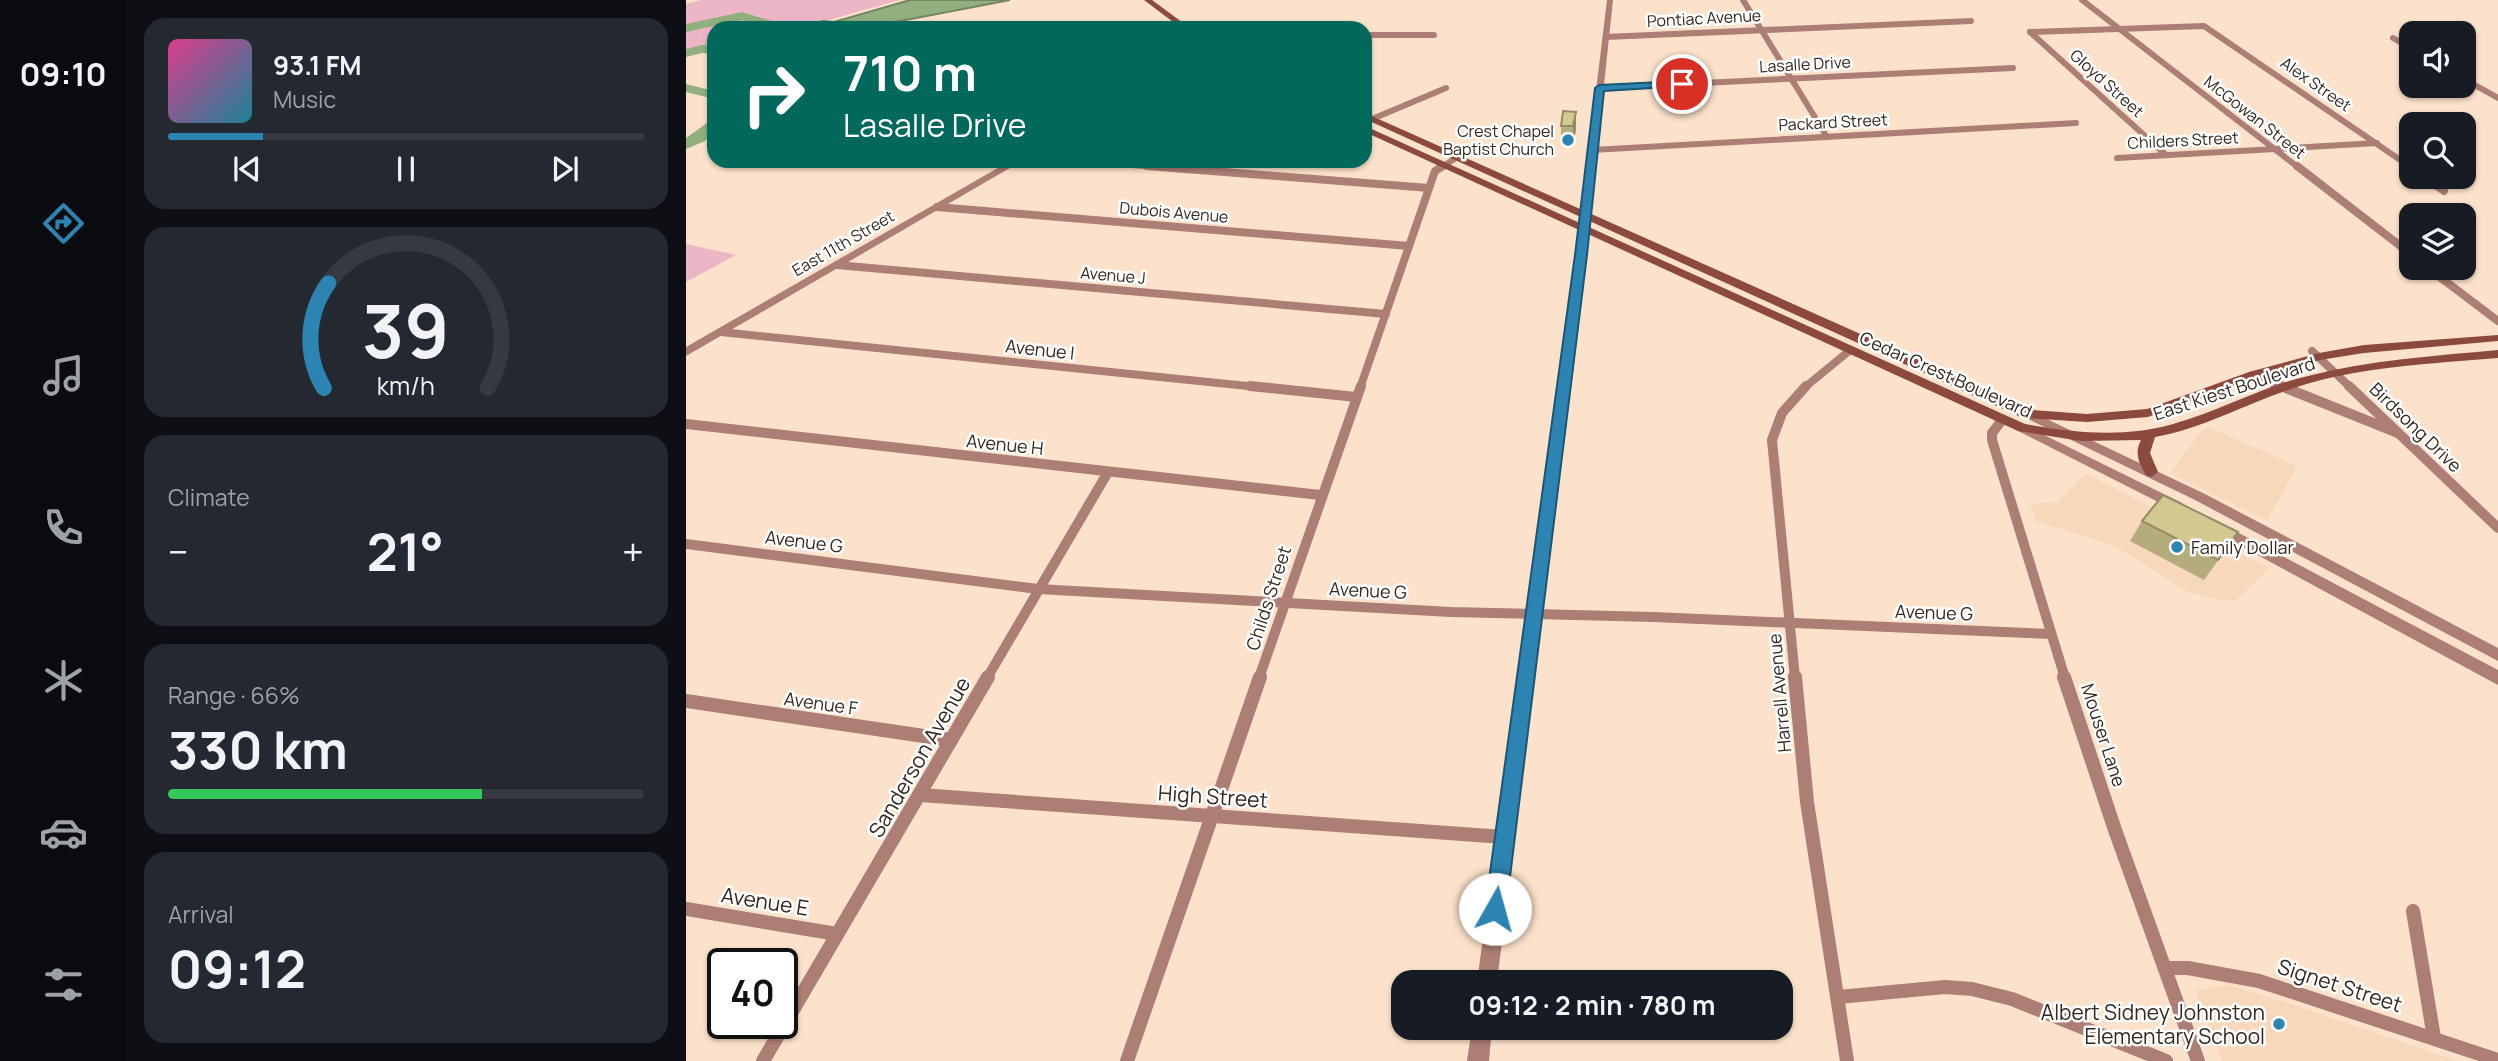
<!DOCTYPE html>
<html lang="en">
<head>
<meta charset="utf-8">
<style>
  :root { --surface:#171b24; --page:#242831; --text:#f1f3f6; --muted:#9ea1a6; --line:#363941; --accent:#2c84b2 }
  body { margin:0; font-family:Manrope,sans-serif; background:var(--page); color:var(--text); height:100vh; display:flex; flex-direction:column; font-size:26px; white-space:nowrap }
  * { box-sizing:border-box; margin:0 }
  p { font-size:23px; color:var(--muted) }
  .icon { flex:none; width:38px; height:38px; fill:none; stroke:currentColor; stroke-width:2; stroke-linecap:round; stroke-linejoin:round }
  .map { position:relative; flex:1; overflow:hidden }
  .drawer { display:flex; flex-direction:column; gap:18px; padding:18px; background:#0d0f14; width:560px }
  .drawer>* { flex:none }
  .top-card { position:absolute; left:21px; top:21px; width:665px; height:147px; border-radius:21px; box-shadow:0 2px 5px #0004; background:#00695c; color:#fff; overflow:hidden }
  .controls { position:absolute; left:1713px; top:21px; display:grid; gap:14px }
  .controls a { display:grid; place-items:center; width:77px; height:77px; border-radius:14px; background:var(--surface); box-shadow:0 2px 5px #0004; font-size:35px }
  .speed { position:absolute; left:21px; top:948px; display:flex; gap:14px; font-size:35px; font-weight:700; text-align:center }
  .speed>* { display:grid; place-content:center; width:91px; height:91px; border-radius:50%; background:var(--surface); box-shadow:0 2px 5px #0004; line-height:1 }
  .speed .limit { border:4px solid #111; border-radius:10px; background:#fff; color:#111 }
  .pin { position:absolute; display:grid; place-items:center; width:60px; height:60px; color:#fff; margin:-30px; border:4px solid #fff; border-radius:50%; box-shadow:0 2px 7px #0007 }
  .me { position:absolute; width:77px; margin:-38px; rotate:7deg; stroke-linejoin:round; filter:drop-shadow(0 0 5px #0008) }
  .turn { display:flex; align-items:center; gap:24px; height:147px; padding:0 21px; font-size:32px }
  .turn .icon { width:91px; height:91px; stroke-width:2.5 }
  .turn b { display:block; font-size:49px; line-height:60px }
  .big { font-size:52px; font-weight:700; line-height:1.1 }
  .drawer .widget { flex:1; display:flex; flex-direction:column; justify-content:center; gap:10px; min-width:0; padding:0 24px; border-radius:21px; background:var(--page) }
  .drawer .dial { align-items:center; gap:0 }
  .dial svg { height:182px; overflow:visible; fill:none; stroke:var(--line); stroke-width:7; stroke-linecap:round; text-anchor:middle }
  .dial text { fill:var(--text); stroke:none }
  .song { display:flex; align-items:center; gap:21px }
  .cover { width:84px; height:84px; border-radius:10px; background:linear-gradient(135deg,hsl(330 70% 55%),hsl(190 70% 35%)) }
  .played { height:7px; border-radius:4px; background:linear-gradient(90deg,var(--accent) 20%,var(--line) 20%) }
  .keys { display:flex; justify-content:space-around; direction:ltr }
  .heat { display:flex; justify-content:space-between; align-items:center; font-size:38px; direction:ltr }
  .charge { height:10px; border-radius:5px; background:linear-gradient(90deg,#34c759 66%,var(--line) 0) }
  .trip { position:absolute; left:705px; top:970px; width:402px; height:70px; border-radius:21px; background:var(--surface); box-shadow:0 2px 5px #0004; font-weight:700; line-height:70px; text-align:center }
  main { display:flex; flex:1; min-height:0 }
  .menu { display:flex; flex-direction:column; width:126px; justify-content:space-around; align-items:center; background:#090b0e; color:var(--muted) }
  .menu .icon { width:49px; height:49px }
  .menu .on { color:var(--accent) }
  .menu b { font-size:32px; color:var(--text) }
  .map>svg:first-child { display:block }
  .built { fill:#f7d8ba }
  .green { fill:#ecb6c7 }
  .water { fill:#91af7f; stroke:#748662; stroke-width:2 }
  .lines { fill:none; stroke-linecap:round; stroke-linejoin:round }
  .river { fill:#91af7f; fill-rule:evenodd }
  .minor-far3 { stroke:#ad7e75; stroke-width:6 }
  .minor-far2 { stroke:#ad7e75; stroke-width:8 }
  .minor-far1 { stroke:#ad7e75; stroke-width:10 }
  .minor { stroke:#ad7e75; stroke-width:14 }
  .tertiary { fill:#ad7e75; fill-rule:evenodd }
  .secondary { fill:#8c4a3f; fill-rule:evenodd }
  .wall { fill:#b5ac7c }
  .shaded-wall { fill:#938c65 }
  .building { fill:#d2c890; stroke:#938c65; stroke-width:2 }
  .route { fill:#2c84b2; stroke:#1d5674; stroke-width:2 }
  .poi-dot { fill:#2c84b2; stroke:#fff; stroke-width:2.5 }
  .labels { text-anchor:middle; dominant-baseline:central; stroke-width:5; stroke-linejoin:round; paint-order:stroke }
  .far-street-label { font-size:16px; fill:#31281f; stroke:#fff }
  .far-poi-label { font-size:16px; fill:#31281f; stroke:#fff; text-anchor:end }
  .street-label { font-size:18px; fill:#31281f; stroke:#fff }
  .poi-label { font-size:18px; fill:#31281f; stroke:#fff; text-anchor:start }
  .near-street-label { font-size:21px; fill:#31281f; stroke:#fff }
  .near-poi-label { font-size:21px; fill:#31281f; stroke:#fff; text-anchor:end }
</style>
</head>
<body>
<main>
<nav class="menu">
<b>09:10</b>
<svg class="icon on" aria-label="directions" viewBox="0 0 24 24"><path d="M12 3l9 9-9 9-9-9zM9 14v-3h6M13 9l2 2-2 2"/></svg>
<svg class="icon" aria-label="music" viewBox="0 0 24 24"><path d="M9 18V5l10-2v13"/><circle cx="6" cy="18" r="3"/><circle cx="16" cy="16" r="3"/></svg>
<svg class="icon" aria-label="phone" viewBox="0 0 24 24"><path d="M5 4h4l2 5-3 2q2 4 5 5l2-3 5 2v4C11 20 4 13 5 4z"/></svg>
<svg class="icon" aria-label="climate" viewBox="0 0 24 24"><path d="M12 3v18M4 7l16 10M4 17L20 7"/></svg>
<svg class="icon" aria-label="car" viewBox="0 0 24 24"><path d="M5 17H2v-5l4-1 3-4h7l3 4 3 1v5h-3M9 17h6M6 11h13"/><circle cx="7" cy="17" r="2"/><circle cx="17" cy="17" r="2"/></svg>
<svg class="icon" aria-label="filters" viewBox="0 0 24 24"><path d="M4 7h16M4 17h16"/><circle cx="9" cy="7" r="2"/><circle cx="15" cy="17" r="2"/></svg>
</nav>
<section class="drawer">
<div class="widget">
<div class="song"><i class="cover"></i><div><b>93.1 FM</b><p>Music</p></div></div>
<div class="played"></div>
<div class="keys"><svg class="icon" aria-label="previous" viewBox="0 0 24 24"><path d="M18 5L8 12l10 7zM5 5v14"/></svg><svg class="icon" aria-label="pause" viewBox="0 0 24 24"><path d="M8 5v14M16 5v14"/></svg><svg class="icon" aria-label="next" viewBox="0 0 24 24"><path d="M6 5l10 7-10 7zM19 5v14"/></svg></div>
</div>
<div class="widget dial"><svg viewBox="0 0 100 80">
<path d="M14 69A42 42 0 1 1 86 69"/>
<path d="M14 69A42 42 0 0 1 16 23" stroke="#2c84b2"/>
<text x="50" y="56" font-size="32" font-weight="700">39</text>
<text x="50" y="72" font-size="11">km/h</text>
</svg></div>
<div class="widget"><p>Climate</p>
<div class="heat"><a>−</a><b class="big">21°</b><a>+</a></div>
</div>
<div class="widget"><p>Range · 66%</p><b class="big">330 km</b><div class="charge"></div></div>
<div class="widget"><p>Arrival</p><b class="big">09:12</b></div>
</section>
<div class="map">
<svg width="1812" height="1061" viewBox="0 0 1812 1061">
  <rect width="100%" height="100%" fill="#fce2ca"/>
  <g class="built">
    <polygon points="1524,428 1611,466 1581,521 1484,473 1516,430"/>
    <polygon points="1400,474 1584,568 1549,601 1528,599 1502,592 1429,546 1350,521 1344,504 1371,502"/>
    <polygon points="1541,985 1605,1004 1771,1061 1536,1061 1509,991"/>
  </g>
  <g class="green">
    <polygon points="15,0 214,0 114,28 28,28 28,46 0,52 0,4"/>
    <polygon points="0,244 50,255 0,282"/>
  </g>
  <polygon class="water" points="224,0 324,0 178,28 116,27 137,21 148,22"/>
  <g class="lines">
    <g class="river">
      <polygon points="56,12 109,28 88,28 56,20 0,32 0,24"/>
      <polygon points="16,45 28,46 28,54 16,53 0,57 0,49"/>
      <polygon points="0,84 28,91 28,99 0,92"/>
      <polygon points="28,118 28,132 19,141 0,149 0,138"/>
    </g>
    <g class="minor-far3">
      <polyline points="1057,0 1141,137"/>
      <polyline points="1396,0 1613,168"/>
      <polyline points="1344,32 1518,26 1726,168"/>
      <polyline points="1344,32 1480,155"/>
      <polyline points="679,35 748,35"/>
      <polyline points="920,37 1285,21"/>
      <polyline points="1707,38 1726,49"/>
      <polyline points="1778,79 1812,98"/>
      <polyline points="913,88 1327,68"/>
      <polyline points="679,122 760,88"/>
      <polyline points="906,150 1390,123"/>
      <polyline points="1431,158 1691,143"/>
      <polyline points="397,161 483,168"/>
      <polyline points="754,168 770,158"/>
    </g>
    <g class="minor-far2">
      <polyline points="461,166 743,188"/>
      <polyline points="1611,166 1726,255"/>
      <polyline points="1723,166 1726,168"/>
      <polyline points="1738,177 1758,191"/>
      <polyline points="251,207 723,246"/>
      <polyline points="151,265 700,314"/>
      <polyline points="1742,268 1812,321"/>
      <polyline points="35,332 581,388"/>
      <polyline points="1626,351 1665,388"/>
      <polyline points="1567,375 1599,388"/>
      <polyline points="674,388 749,171 757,166"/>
      <polyline points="1118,388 1163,351"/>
    </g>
    <g class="minor-far1">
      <polyline points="564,386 670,397"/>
      <polyline points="1595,386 1712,433"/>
      <polyline points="1663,386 1812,528"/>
      <polyline points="1316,420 1306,433 1306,440 1379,678"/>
      <polyline points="0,424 634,495"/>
      <polyline points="0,544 352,589 765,612 968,617 1364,634"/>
      <polyline points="301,678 422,472"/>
      <polyline points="573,678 675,386"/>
      <polyline points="1109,678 1086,440 1096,413 1120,386"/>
    </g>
    <g class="minor">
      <polyline points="1109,677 1121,802 1161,1061"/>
      <polyline points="1378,677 1429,830 1512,1061"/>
      <polyline points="0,701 265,740"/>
      <polyline points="234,795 818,837"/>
      <polyline points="0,909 151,934"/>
      <polyline points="1727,911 1748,1038"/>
      <polyline points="1479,968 1502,968 1573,981 1812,1060"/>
      <polyline points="1152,997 1259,987 1286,989 1326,999 1480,1061"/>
      <polyline points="77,1061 302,677"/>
      <polyline points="441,1061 574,677"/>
    </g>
    <g class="tertiary">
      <polygon points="921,0 927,0 900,255 811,982 791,982 890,255"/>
      <polygon points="324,161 336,161 0,356 0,347"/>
      <polygon points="1344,411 1519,494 1812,648 1812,661 1509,500 1340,418 1338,415 1340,412"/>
      <polygon points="1336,424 1496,503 1498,506 1491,511 1486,509 1332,431 1330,428 1332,425"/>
      <polygon points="1534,523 1812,670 1812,685 1529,532 1527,528"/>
      <polygon points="786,1027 806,1027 803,1061 781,1061"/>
    </g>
    <g class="secondary">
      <polygon points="458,0 466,0 504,28 495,28"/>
      <polygon points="679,113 1345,410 1401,414 1461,409 1563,372 1633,353 1678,345 1812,335 1812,341 1678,353 1634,360 1571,378 1462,417 1401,422 1337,418 679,119"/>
      <path d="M 679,126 L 1339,424 C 1387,433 1439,438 1487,424 C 1533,411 1575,387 1622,376 C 1684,360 1748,356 1812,350 L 1812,358 C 1745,364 1675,366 1611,387 C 1563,402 1519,428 1469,437 L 1464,453 L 1472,472 L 1465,477 L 1460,475 C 1453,463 1448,453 1455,440 L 1395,441 L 1332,431 L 679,132 Z"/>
    </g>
  </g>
  <g class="wall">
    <polygon points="890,112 890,130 887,144 875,144 875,126"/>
    <polygon points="1456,521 1552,532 1518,580 1444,541"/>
  </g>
  <polygon class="shaded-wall" points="890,112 890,130 887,144 887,126"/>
  <g class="building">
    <polygon points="877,111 890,112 887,126 875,126"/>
    <polygon points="1477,495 1552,532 1532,560 1456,521"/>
  </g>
  <polygon class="route" points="996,81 1001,84 999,86 918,91 901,255 820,909 817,917 809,920 802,917 799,909 889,255 909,88 913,85"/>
  <g class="poi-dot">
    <circle cx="882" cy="140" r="7"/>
    <circle cx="1491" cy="547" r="7"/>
    <circle cx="1593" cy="1024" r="7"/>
  </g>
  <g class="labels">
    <g class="far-street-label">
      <text transform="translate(1018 18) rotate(-3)">Pontiac Avenue</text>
      <text transform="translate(1119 64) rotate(-3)">Lasalle Drive</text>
      <text transform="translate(1421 83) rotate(42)">Gloyd Street</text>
      <text transform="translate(1630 84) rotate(35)">Alex Street</text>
      <text transform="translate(1569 117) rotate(38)">McGowan Street</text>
      <text transform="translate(1147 122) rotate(-3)">Packard Street</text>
      <text transform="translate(1497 140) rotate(-3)">Childers Street</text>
      <text transform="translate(488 212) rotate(5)">Dubois Avenue</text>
      <text transform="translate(157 243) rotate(-30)">East 11th Street</text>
      <text transform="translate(427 275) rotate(5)">Avenue J</text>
    </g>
    <g class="far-poi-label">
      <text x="868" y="131">Crest Chapel<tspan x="868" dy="18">Baptist Church</tspan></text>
    </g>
    <g class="street-label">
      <text transform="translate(354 349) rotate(6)">Avenue I</text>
      <text transform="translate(1260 374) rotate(24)">Cedar Crest Boulevard</text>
      <text transform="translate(1548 388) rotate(-18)">East Kiest Boulevard</text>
      <text transform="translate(1730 427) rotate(44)">Birdsong Drive</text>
      <text transform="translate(319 444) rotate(6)">Avenue H</text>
      <text transform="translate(118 541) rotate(7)">Avenue G</text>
      <text transform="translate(682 590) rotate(3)">Avenue G</text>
      <text transform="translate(582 598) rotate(-72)">Childs Street</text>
      <text transform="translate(1248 612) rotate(2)">Avenue G</text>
      <text transform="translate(1093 693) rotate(-95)">Harrell Avenue</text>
      <text transform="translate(135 703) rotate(8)">Avenue F</text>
      <text transform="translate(1418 735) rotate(72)">Mouser Lane</text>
    </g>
    <g class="poi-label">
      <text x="1505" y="547">Family Dollar</text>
    </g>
    <g class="near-street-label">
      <text transform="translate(233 757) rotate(-60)">Sanderson Avenue</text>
      <text transform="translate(527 796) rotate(4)">High Street</text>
      <text transform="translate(79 901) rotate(9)">Avenue E</text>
      <text transform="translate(1654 985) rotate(18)">Signet Street</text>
    </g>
    <g class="near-poi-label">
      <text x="1579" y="1012">Albert Sidney Johnston<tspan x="1579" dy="24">Elementary School</tspan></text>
    </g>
  </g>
</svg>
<div class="controls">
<a><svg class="icon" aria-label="sound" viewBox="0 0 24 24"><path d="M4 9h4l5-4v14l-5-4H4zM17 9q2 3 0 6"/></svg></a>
<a><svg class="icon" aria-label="search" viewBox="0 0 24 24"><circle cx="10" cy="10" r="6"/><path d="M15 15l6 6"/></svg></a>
<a><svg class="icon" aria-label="layers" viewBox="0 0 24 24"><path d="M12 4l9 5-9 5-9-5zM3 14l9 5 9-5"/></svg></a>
</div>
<div class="speed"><div class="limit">40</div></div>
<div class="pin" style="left:996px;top:84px;background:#d93025"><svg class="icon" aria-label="arrive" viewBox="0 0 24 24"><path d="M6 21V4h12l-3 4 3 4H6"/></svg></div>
<svg class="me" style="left:809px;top:909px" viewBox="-20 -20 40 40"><circle r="19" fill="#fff"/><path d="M0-13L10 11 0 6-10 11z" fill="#2c84b2"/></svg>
<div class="trip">09:12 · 2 min · 780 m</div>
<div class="top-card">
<div class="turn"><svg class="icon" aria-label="right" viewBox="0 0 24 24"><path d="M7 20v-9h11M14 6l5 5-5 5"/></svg><div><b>710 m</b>Lasalle Drive</div></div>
</div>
</div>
</main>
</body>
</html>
